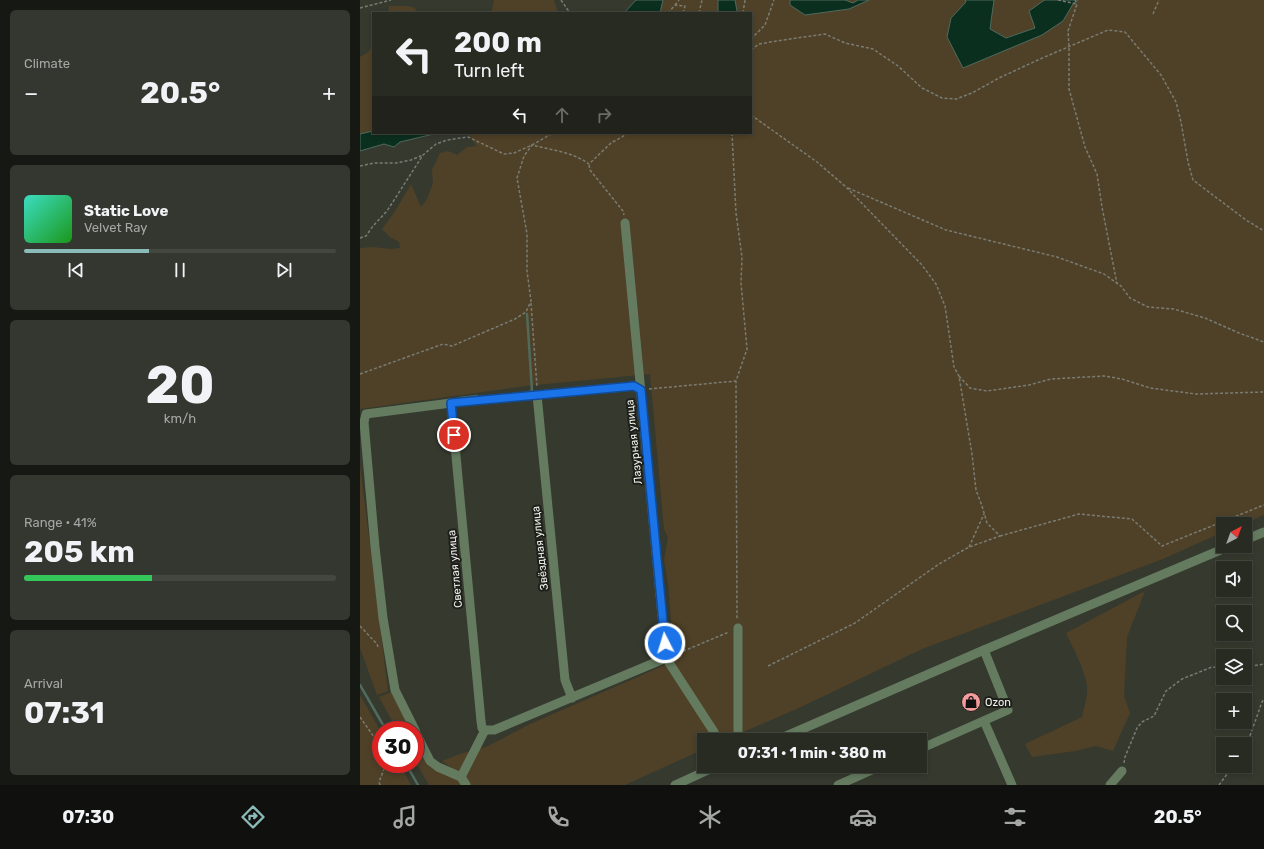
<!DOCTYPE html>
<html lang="en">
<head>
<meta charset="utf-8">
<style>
  :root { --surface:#282b22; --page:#34372f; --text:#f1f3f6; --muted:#a5a7a5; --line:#444740; --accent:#8bbbb9 }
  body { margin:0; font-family:Rubik,sans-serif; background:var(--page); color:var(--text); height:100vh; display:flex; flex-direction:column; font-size:15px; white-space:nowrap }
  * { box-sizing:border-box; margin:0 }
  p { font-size:13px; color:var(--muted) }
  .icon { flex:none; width:22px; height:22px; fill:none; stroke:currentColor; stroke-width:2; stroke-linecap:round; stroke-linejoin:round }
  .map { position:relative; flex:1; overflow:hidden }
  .side { display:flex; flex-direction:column; gap:10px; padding:10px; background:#161813; width:360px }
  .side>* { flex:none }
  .top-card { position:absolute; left:12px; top:12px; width:380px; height:122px; border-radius:0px; box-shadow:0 2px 6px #0003,0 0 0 1px var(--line); background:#282b22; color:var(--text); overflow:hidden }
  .needle { width:26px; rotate:41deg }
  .fabs { position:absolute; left:856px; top:517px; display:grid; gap:8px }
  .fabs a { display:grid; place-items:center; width:36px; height:36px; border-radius:0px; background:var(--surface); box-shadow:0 2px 6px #0003,0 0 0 1px var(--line); font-size:20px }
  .speed { position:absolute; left:12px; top:721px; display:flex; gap:8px; font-size:20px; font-weight:700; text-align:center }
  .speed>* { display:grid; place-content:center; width:52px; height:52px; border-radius:50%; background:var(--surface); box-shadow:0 2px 6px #0003,0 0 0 1px var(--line); line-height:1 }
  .speed .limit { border:6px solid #d22; background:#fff; color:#111 }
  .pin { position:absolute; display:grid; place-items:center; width:34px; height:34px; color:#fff; margin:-17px; border:2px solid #fff; border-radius:50%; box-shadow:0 1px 4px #0007 }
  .me { position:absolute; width:44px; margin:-22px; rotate:355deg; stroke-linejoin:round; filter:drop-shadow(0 0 3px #0008) }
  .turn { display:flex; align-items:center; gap:14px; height:84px; padding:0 16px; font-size:18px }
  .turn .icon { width:52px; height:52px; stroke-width:2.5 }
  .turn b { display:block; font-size:28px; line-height:34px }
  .lanes { display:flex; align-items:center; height:38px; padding:0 16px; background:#0003; justify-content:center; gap:20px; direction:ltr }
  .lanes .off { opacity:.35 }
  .big { font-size:30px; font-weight:700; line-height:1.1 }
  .side .card { flex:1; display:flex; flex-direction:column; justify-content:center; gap:6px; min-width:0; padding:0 14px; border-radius:6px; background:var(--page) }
  .side .dial { align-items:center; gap:0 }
  .dial b { font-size:52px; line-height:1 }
  .song { display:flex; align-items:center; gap:12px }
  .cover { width:48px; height:48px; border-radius:6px; background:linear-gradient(135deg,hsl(170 70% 55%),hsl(120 70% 35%)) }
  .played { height:4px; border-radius:2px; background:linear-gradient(90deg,var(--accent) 40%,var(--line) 40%) }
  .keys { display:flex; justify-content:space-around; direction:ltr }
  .heat { display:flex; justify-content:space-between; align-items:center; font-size:22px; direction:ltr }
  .charge { height:6px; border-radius:3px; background:linear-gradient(90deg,#34c759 41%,var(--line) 0) }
  .trip { position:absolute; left:337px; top:733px; width:230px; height:40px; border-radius:0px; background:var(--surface); box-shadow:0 2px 6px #0003,0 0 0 1px var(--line); font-weight:700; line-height:40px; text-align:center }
  .dock { display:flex; height:64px; justify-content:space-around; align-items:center; background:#10110e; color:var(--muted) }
  .dock .icon { width:28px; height:28px }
  .dock .active { color:var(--accent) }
  .dock b { font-size:18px; color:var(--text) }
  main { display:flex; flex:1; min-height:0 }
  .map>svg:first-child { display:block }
  .green { fill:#4f4127 }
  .water { fill:#0b2f1f; stroke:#506a5c }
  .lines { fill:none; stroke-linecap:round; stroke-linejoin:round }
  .stream { stroke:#506a5c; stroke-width:2.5 }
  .path { stroke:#7a7c73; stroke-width:1.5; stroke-dasharray:3 2; stroke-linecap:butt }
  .street { stroke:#647b60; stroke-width:9 }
  .route-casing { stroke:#114b97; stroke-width:10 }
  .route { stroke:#1a73e8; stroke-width:7 }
  .labels { text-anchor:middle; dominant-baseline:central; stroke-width:4; stroke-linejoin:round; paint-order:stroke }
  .street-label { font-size:11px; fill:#f0f2eb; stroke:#1e1f1b }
  .poi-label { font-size:11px; fill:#f0f2eb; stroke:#1e1f1b; text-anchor:start }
</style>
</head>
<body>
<main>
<section class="side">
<div class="card"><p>Climate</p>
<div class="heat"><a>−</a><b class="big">20.5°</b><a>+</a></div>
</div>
<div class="card">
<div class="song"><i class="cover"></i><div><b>Static Love</b><p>Velvet Ray</p></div></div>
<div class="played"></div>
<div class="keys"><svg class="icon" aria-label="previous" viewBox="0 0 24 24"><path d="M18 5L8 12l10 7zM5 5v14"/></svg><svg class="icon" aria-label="pause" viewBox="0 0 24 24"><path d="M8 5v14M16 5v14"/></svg><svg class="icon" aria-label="next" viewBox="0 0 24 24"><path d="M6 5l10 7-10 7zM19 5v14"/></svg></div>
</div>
<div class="card dial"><b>20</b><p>km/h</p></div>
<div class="card"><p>Range · 41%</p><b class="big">205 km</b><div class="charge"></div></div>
<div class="card"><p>Arrival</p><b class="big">07:31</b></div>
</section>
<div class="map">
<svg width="904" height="785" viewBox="0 0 904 785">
  <rect width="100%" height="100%" fill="#36392e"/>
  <g class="green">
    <polygon points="134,0 194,0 198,13 129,13 132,10"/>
    <polygon points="302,0 904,0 904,515 883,524 863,524 863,532 803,559 562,649 441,707 365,740 344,740 344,749 265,785 69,785 55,761 55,738 70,767 93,777 93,769 82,761 100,754 126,747 168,725 314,661 308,583 304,560 308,537 304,529 290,374 166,386 0,409 0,248 13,247 30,249 40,248 39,242 30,237 22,229 36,210 51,184 61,207 67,199 73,183 72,170 80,153 88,151 97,155 107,147 117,146 107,133 391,133 391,13 288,13"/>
    <polygon points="29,6 48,6 55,8 57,13 28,13"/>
    <polygon points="13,46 13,131 0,134 0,57 7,53"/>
    <polygon points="0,465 28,691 17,695 0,648"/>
    <path d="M 785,591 L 767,637 L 764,696 L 770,713 L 753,751 L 736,746 L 715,751 L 672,757 L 665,744 L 722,717 C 724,708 728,696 727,686 C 724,668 714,650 706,633 Z"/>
    <polygon points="32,692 51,730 37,730 19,697"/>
    <polygon points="0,695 21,732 21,764 39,764 51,785 0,785"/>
  </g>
  <g class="water">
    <polygon points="276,0 303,0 300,13 264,13"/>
    <polygon points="358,0 375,0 377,11 376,13 358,13"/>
    <polygon points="430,0 485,0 493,3 498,0 509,0 489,9 445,15 430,5"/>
    <polygon points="605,0 634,0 630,29 646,38 675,28 669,11 683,1 685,0 718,0 713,4 703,21 682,35 603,68 587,37 591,18 606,2"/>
    <polygon points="13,131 13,133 78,133 40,142 34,147 24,144 0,151 0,134"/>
  </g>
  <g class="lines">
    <g class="stream">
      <polyline points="167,314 172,391 169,392"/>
      <polyline points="100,398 117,396"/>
      <polyline points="0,685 26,730"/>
      <polyline points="46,764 58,785"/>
    </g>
    <g class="path">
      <polyline points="201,0 210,13"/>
      <polyline points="698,0 717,4 708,31 709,46 709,89 725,147 737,174 742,207 757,284"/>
      <polyline points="715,0 716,2"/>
      <polyline points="315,5 319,0"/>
      <polyline points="0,8 31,0"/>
      <polyline points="308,13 315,5 325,6 323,13"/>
      <polyline points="339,13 342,0"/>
      <polyline points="383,13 385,0"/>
      <polyline points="793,14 799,0"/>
      <polyline points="391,39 405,25 414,0"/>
      <polyline points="391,50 399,44 423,40 465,34 485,43 513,49 538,66 562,88 582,98 596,99 612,93 639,78 680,59 748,30 765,32 801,75 816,102 821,122 828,162 833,180 886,220 904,231"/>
      <polyline points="391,115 457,162 486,187 562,265 576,284 585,306 594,367 599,376 612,454 616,490 622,506 627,523 640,536 609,547 579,564 495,623 408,666"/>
      <polyline points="372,133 376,213 382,257 381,283 387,349 376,381 377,619"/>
      <polyline points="229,165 230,170 263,211 264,215"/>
      <polyline points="0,166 14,163 36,163 51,160 63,155"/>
      <polyline points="488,188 586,230 697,257 744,274 761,286 770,298 788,307 814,309 845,318 879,333 904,342"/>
      <polyline points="0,238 6,236 13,226 27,211 63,155 76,144 87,140 108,137 144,154 154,153 172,145 193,133"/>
      <polyline points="171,303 177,387"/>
      <path d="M 0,374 L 83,344 L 92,346 L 155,319 L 166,312 L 171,301 L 167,271 L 167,234 L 157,178 L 164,156 L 172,145 C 191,150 213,152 229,164 L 251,143 L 269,133"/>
      <polyline points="599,376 610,388 627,391 669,385 691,379 744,376 762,379 790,388 836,394 904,392"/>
      <polyline points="289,389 376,381"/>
      <polyline points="640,536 719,514 772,519 802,546 904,505"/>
      <polyline points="609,547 624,514"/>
      <polyline points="0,626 17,644 18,647"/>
      <polyline points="314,655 369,632"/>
      <polyline points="885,667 904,664"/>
      <polyline points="0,717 21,747"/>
      <polyline points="885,750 902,702 904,699"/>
      <polyline points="764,763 765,757 777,728 782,722 794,716 806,691 822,679 852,667 863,668"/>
      <polyline points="20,785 19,782 26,764"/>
      <polyline points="859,785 873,766"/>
    </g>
    <g class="street">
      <polyline points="265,223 306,658 354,732 357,740"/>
      <polyline points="177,395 205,680 212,698"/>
      <polyline points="91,403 121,721 122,728 125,730"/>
      <polyline points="885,540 904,532"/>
      <polyline points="378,628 378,740"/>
      <polyline points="624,721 652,785"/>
      <polyline points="55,730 35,690 23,618 15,547 4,422 6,414 91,403 274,386 281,390"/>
      <polyline points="125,730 134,730 306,658"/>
      <polyline points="55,731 70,761 78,767 101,777"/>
      <polyline points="417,740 624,650 870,546"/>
      <polyline points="560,749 648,710 624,650"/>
      <polyline points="106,785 101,777 125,730"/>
      <polyline points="315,785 357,766"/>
      <polyline points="478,785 521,766"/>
      <polyline points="750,785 762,771"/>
    </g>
  </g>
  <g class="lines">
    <g class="route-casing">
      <polyline id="route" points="94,435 91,403 274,386 281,390 305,643"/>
    </g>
    <use href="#route" class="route"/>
  </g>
  <defs>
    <g id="shop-disc" transform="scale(1)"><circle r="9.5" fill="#f59b9a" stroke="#1e1f1b"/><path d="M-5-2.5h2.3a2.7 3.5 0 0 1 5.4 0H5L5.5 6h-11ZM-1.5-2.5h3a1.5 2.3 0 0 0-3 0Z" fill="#111"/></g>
  </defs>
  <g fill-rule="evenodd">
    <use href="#shop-disc" x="611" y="702"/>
  </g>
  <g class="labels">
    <g class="street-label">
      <text transform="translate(274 442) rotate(-96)">Лазурная улица</text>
      <text transform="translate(180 548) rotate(-96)">Звёздная улица</text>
      <text transform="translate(95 569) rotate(-95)">Светлая улица</text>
    </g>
    <g class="poi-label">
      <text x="625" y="702">Ozon</text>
    </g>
  </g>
</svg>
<div class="fabs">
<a><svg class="needle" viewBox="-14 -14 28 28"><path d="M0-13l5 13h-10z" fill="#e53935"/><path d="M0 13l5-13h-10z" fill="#a5a7a5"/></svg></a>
<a><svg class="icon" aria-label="sound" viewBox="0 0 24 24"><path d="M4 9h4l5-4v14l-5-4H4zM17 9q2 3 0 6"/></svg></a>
<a><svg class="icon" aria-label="search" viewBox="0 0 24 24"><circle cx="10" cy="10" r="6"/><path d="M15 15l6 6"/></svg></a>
<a><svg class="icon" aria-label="layers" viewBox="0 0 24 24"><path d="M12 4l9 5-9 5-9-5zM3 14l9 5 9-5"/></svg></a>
<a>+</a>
<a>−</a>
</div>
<div class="speed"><div class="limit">30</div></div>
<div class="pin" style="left:94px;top:435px;background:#d93025"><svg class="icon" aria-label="arrive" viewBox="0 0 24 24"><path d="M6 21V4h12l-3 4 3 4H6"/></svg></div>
<svg class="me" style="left:305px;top:643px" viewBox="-20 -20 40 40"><circle r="17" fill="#1a73e8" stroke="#fff" stroke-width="3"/><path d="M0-11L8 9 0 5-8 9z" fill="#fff"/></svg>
<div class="trip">07:31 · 1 min · 380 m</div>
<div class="top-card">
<div class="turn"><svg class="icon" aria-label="left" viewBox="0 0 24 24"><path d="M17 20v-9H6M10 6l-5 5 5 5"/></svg><div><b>200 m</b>Turn left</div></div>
<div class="lanes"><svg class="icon" aria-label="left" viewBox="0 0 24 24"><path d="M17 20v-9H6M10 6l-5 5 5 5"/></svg><svg class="icon off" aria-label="ahead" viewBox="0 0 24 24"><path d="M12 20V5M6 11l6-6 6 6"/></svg><svg class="icon off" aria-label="right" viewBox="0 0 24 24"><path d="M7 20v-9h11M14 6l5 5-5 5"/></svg></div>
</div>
</div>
</main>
<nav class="dock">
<b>07:30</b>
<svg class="icon active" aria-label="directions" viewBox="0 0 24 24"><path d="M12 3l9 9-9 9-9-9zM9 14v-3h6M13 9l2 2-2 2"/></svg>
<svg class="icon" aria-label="music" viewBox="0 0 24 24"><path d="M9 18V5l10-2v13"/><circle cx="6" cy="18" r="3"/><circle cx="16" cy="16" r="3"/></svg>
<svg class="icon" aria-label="phone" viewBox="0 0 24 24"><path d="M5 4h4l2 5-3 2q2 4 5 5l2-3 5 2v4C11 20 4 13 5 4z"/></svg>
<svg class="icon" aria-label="climate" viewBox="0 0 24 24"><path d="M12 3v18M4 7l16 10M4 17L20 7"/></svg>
<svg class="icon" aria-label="car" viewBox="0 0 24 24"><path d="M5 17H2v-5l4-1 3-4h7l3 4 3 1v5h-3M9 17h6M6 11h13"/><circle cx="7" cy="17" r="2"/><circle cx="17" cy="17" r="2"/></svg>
<svg class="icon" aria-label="filters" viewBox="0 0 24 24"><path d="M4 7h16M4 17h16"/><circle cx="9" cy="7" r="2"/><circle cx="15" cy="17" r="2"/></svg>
<b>20.5°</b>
</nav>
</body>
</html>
